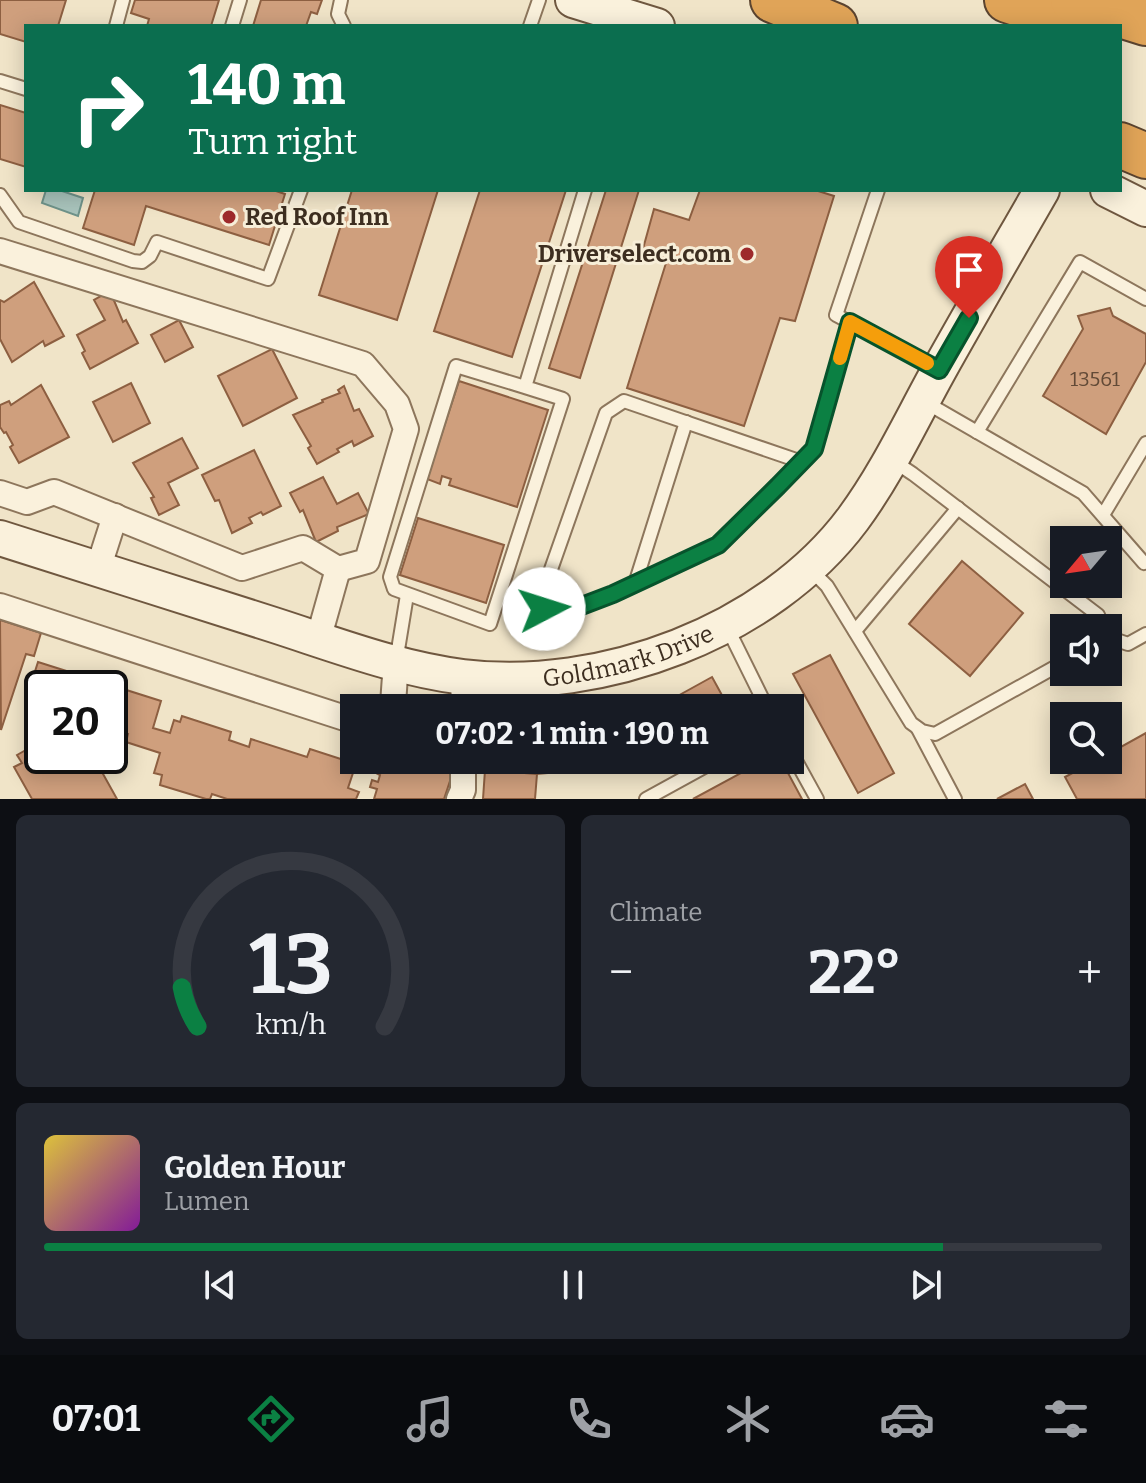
<!DOCTYPE html>
<html lang="en">
<head>
<meta charset="utf-8">
<style>
  :root { --surface:#171b24; --page:#242831; --text:#f1f3f6; --muted:#9ea1a6; --line:#363941; --accent:#0b8043 }
  body { margin:0; font-family:Bitter,serif; background:var(--page); color:var(--text); height:100vh; display:flex; flex-direction:column; font-size:30px; white-space:nowrap }
  * { box-sizing:border-box; margin:0 }
  p { font-size:26px; color:var(--muted) }
  .icon { flex:none; width:44px; height:44px; fill:none; stroke:currentColor; stroke-width:2; stroke-linecap:round; stroke-linejoin:round }
  .map { position:relative; height:799px; overflow:hidden }
  .drawer { display:flex; flex-direction:column; gap:16px; padding:16px; background:#0d0f14; flex:1 }
  .drawer>* { flex:none }
  .guide { position:absolute; left:24px; top:24px; width:1098px; height:168px; border-radius:0px; box-shadow:0 4px 20px #0003; background:#0b6e4f; color:#fff; overflow:hidden }
  .needle { width:52px; rotate:241deg }
  .buttons { position:absolute; left:1050px; top:526px; display:grid; gap:16px }
  .buttons a { display:grid; place-items:center; width:72px; height:72px; border-radius:0px; background:var(--surface); box-shadow:0 4px 20px #0003; font-size:40px }
  .speed { position:absolute; left:24px; top:670px; display:flex; gap:16px; font-size:40px; font-weight:700; text-align:center }
  .speed>* { display:grid; place-content:center; width:104px; height:104px; border-radius:50%; background:var(--surface); box-shadow:0 4px 20px #0003; line-height:1 }
  .speed .limit { border:4px solid #111; border-radius:12px; background:#fff; color:#111 }
  .pin { position:absolute; display:grid; place-items:center; width:68px; height:68px; color:#fff; margin:-82px -34px; border-radius:50% 50% 50% 0; rotate:-45deg; box-shadow:0 0 8px #0007 }
  .pin .icon { rotate:45deg }
  .me { position:absolute; width:88px; margin:-44px; rotate:85deg; stroke-linejoin:round; filter:drop-shadow(0 0 6px #0008) }
  .turn { display:flex; align-items:center; gap:28px; height:168px; padding:0 32px; font-size:36px }
  .turn .icon { width:104px; height:104px; stroke-width:2.5 }
  .turn b { display:block; font-size:56px; line-height:68px }
  .big { font-size:60px; font-weight:700; line-height:1.1 }
  .drawer .card { flex:1; display:flex; flex-direction:column; justify-content:center; gap:12px; min-width:0; padding:0 28px; border-radius:12px; background:var(--page) }
  .drawer .dial { align-items:center; gap:0 }
  .dial svg { height:208px; overflow:visible; fill:none; stroke:var(--line); stroke-width:7; stroke-linecap:round; text-anchor:middle }
  .dial text { fill:var(--text); stroke:none }
  .song { display:flex; align-items:center; gap:24px }
  .cover { width:96px; height:96px; border-radius:12px; background:linear-gradient(135deg,hsl(50 70% 55%),hsl(290 70% 35%)) }
  .played { height:8px; border-radius:4px; background:linear-gradient(90deg,var(--accent) 85%,var(--line) 85%) }
  .keys { display:flex; justify-content:space-around; direction:ltr }
  .heat { display:flex; justify-content:space-between; align-items:center; font-size:44px; direction:ltr }
  .drawer .tiles { flex:1; display:grid; gap:16px; grid-template-columns:1fr 1fr }
  .card:last-child { grid-column:span 2 }
  .trip { position:absolute; left:340px; top:694px; width:464px; height:80px; border-radius:0px; background:var(--surface); box-shadow:0 4px 20px #0003; font-weight:700; line-height:80px; text-align:center }
  .tab-bar { display:flex; height:128px; justify-content:space-around; align-items:center; background:#090b0e; color:var(--muted) }
  .tab-bar .icon { width:56px; height:56px }
  .tab-bar .selected { color:var(--accent) }
  .tab-bar b { font-size:36px; color:var(--text) }
  .map>svg:first-child { display:block }
  .water { fill:#a9c4bc; stroke:#6f938a; stroke-width:2 }
  .building { fill:#cf9f7d; stroke:#8d5f41; stroke-width:2 }
  .lines { fill:none; stroke-linecap:round; stroke-linejoin:round }
  .lane-casing { stroke:#8d765c; stroke-width:16 }
  .street-casing { stroke:#8d765c; stroke-width:28 }
  .secondary-casing { stroke:#6f573f; stroke-width:38 }
  .highway-casing { stroke:#5b4430; stroke-width:48 }
  .lane { stroke:#faf1dc; stroke-width:12 }
  .street { stroke:#faf1dc; stroke-width:24 }
  .secondary { stroke:#faf1dc; stroke-width:34 }
  .highway { stroke:#e0a458; stroke-width:44 }
  .route-casing { stroke:#07532c; stroke-width:20 }
  .route { stroke:#0b8043; stroke-width:14 }
  .slow { stroke:#f59e0b; stroke-width:14 }
  .poi-dot { fill:#9e2a2b; stroke:#f7eed8; stroke-width:3 }
  .labels { text-anchor:middle; dominant-baseline:central; stroke-width:6; stroke-linejoin:round; paint-order:stroke }
  .number-label { font-size:20px; fill:#624a37 }
  .poi-label { font-size:24px; font-weight:bold; fill:#3d2e20; stroke:#f7eed8; text-anchor:start }
  .street-label { font-size:24px; fill:#3d2e20; stroke:#f7eed8 }
</style>
</head>
<body>
<div class="map">
<svg width="1146" height="799" viewBox="0 0 1146 799">
  <rect width="100%" height="100%" fill="#f0e4c8"/>
  <polygon class="water" points="46,190 59,190 83,198 78,216 42,203"/>
  <g class="building">
    <polygon points="0,0 66,0 58,26 26,26 26,42 0,34"/>
    <polygon points="135,0 219,0 211,26 147,26 149,19 131,13"/>
    <polygon points="261,0 322,0 317,14 311,12 306,26 253,26"/>
    <polygon points="0,105 26,113 26,167 0,159"/>
    <polygon points="95,190 273,190 285,194 269,245 146,206 134,245 83,228"/>
    <polygon points="352,190 438,190 397,320 319,295"/>
    <polygon points="480,190 566,190 512,357 434,331"/>
    <polygon points="606,190 639,190 580,378 549,368"/>
    <polygon points="700,190 815,190 834,196 795,321 780,318 744,426 627,388 666,263 641,256 654,209 689,220"/>
    <polygon points="34,282 64,336 45,346 43,341 12,362 0,339 0,300 4,302"/>
    <polygon points="110,291 123,322 126,320 138,343 90,369 82,353 85,351 77,335 105,320 94,300"/>
    <polygon points="1110,308 1113,316 1146,334 1146,362 1106,434 1043,396 1083,329 1078,316"/>
    <polygon points="179,320 193,347 165,362 151,335"/>
    <polygon points="272,349 297,398 243,426 218,376"/>
    <polygon points="459,381 548,410 517,507 449,485 451,479 442,476 440,484 427,479"/>
    <polygon points="131,383 150,423 113,442 93,402"/>
    <polygon points="41,385 69,437 19,463 10,447 13,445 6,432 4,433 0,427 0,405 9,401 11,405"/>
    <polygon points="344,386 354,411 359,409 373,436 354,446 352,441 337,449 339,452 317,464 308,448 311,446 293,415 323,402 322,400 340,393 338,390"/>
    <polygon points="182,438 198,468 168,483 179,505 159,515 151,498 154,497 133,463"/>
    <polygon points="254,450 281,506 263,515 261,512 249,518 252,523 232,533 219,500 215,501 202,475"/>
    <polygon points="323,477 337,504 358,493 369,514 337,527 338,531 316,542 303,510 300,512 290,493"/>
    <polygon points="418,518 504,545 486,603 400,575"/>
    <polygon points="962,561 1023,613 970,676 909,624"/>
    <polygon points="0,620 41,633 34,656 26,654 1,730"/>
    <polygon points="830,655 894,773 858,793 793,674"/>
    <polygon points="38,662 161,701 153,728 170,733 174,720 180,722 182,716 231,732 229,740 249,747 251,739 307,757 310,749 356,764 348,788 359,792 356,799 227,799 212,794 210,799 206,799 160,785 162,775 154,773 160,753 126,742 128,734 110,728 110,688 42,688 42,694 29,690"/>
    <polygon points="712,677 729,708 656,708"/>
    <polygon points="1146,733 1146,799 1077,799 1065,777 1097,760 1108,760 1108,754"/>
    <polygon points="42,741 42,756 74,756 77,762 93,756 117,799 32,799 14,767 22,763 17,755"/>
    <polygon points="378,760 457,760 444,799 374,799 377,789 370,787 372,780 378,782 380,775 374,772"/>
    <polygon points="535,760 641,760 642,765 537,774"/>
    <polygon points="765,760 781,760 802,799 693,799"/>
    <polygon points="485,770 537,774 535,799 483,799"/>
    <polygon points="1025,784 1033,799 997,799"/>
  </g>
  <g class="lines">
    <g class="lane-casing">
      <g id="lane">
        <polyline points="341,0 338,14 344,26"/>
        <polyline points="116,26 123,0"/>
        <polyline points="232,26 240,0"/>
        <polyline points="530,26 539,0"/>
        <polyline points="0,81 26,89"/>
        <polyline points="878,190 836,315 937,368"/>
        <polyline points="0,195 19,222 133,261 142,262 150,256 157,242 268,279 301,190"/>
        <polyline points="525,387 456,366 390,577 394,589 490,624 563,399 525,387 585,190"/>
        <polyline points="925,402 1083,493 1144,563 1146,562"/>
        <polyline points="977,432 1080,262 1146,299"/>
        <polyline points="892,460 913,474 1098,615 1103,628"/>
        <polyline points="802,462 624,401 606,413 542,595 544,609 558,615 613,594 718,545 814,449 850,322"/>
        <polyline points="1103,515 1146,443"/>
        <polyline points="811,570 827,586 911,723 922,731 935,734 1064,662"/>
        <polyline points="635,584 686,422"/>
        <polyline points="727,627 767,708"/>
        <polyline points="855,631 958,508"/>
        <polyline points="1108,637 1128,644 1146,634"/>
        <polyline points="396,662 407,595"/>
        <polyline points="918,729 955,799"/>
        <polyline points="790,750 817,799"/>
        <polyline points="646,799 717,760"/>
      </g>
    </g>
    <g class="street-casing">
      <g id="street">
        <polyline points="0,251 363,364 397,404 406,429 367,561 338,569 303,548 242,568 54,492 27,502 0,493"/>
        <polyline points="98,569 115,516"/>
        <polyline points="0,606 354,721"/>
        <polyline points="318,640 338,569"/>
        <polyline points="463,677 464,708"/>
        <polyline points="389,708 393,704 396,662"/>
        <polyline points="459,799 463,790 463,760"/>
      </g>
    </g>
    <g class="secondary-casing">
      <g id="secondary">
        <polyline points="573,0 657,26"/>
        <polyline points="1108,190 1146,209"/>
        <path id="s1" d="M 0,538 C 91,567 183,596 274,625 C 336,645 399,669 463,677 C 601,694 769,632 853,519 C 887,473 911,421 938,372 C 972,311 1007,251 1042,190"/>
      </g>
    </g>
    <g class="highway-casing">
      <g id="highway">
        <polyline points="773,0 835,26"/>
        <polyline points="1007,0 1088,26"/>
        <polyline points="1073,0 1146,23"/>
        <polyline points="1120,145 1146,156"/>
      </g>
    </g>
    <use href="#lane" class="lane"/>
    <use href="#street" class="street"/>
    <use href="#secondary" class="secondary"/>
    <use href="#highway" class="highway"/>
  </g>
  <g class="lines">
    <g class="route-casing">
      <polyline id="route" points="544,609 558,615 613,594 718,545 778,486 814,449 850,322 939,370 969,318"/>
    </g>
    <use href="#route" class="route"/>
    <polyline class="slow" points="840,358 850,322 927,363"/>
  </g>
  <g class="poi-dot">
    <circle cx="229" cy="217" r="8"/>
    <circle cx="747" cy="254" r="8"/>
  </g>
  <g class="labels">
    <g class="number-label">
      <text x="1095" y="379">13561</text>
    </g>
    <g class="poi-label">
      <text x="245" y="217">Red Roof Inn</text>
      <text x="731" y="254" text-anchor="end">Driverselect.com</text>
    </g>
    <g class="street-label">
      <text stroke="none"><textPath href="#s1" startOffset="652">Goldmark Drive</textPath></text>
    </g>
  </g>
</svg>
<div class="buttons">
<a><svg class="needle" viewBox="-14 -14 28 28"><path d="M0-13l5 13h-10z" fill="#e53935"/><path d="M0 13l5-13h-10z" fill="#9ea1a6"/></svg></a>
<a><svg class="icon" aria-label="sound" viewBox="0 0 24 24"><path d="M4 9h4l5-4v14l-5-4H4zM17 9q2 3 0 6"/></svg></a>
<a><svg class="icon" aria-label="search" viewBox="0 0 24 24"><circle cx="10" cy="10" r="6"/><path d="M15 15l6 6"/></svg></a>
</div>
<div class="speed"><div class="limit">20</div></div>
<div class="pin" style="left:969px;top:318px;background:#d93025"><svg class="icon" aria-label="arrive" viewBox="0 0 24 24"><path d="M6 21V4h12l-3 4 3 4H6"/></svg></div>
<svg class="me" style="left:544px;top:609px" viewBox="-20 -20 40 40"><circle r="19" fill="#fff"/><path d="M0-13L10 11 0 6-10 11z" fill="#0b8043"/></svg>
<div class="trip">07:02 · 1 min · 190 m</div>
<div class="guide">
<div class="turn"><svg class="icon" aria-label="right" viewBox="0 0 24 24"><path d="M7 20v-9h11M14 6l5 5-5 5"/></svg><div><b>140 m</b>Turn right</div></div>
</div>
</div>
<section class="drawer">
<div class="tiles">
<div class="card dial"><svg viewBox="0 0 100 80">
<path d="M14 69A42 42 0 1 1 86 69"/>
<path d="M14 69A42 42 0 0 1 8 54" stroke="#0b8043"/>
<text x="50" y="56" font-size="32" font-weight="700">13</text>
<text x="50" y="72" font-size="11">km/h</text>
</svg></div>
<div class="card"><p>Climate</p>
<div class="heat"><a>−</a><b class="big">22°</b><a>+</a></div>
</div>
<div class="card">
<div class="song"><i class="cover"></i><div><b>Golden Hour</b><p>Lumen</p></div></div>
<div class="played"></div>
<div class="keys"><svg class="icon" aria-label="previous" viewBox="0 0 24 24"><path d="M18 5L8 12l10 7zM5 5v14"/></svg><svg class="icon" aria-label="pause" viewBox="0 0 24 24"><path d="M8 5v14M16 5v14"/></svg><svg class="icon" aria-label="next" viewBox="0 0 24 24"><path d="M6 5l10 7-10 7zM19 5v14"/></svg></div>
</div>
</div>
</section>
<nav class="tab-bar">
<b>07:01</b>
<svg class="icon selected" aria-label="directions" viewBox="0 0 24 24"><path d="M12 3l9 9-9 9-9-9zM9 14v-3h6M13 9l2 2-2 2"/></svg>
<svg class="icon" aria-label="music" viewBox="0 0 24 24"><path d="M9 18V5l10-2v13"/><circle cx="6" cy="18" r="3"/><circle cx="16" cy="16" r="3"/></svg>
<svg class="icon" aria-label="phone" viewBox="0 0 24 24"><path d="M5 4h4l2 5-3 2q2 4 5 5l2-3 5 2v4C11 20 4 13 5 4z"/></svg>
<svg class="icon" aria-label="climate" viewBox="0 0 24 24"><path d="M12 3v18M4 7l16 10M4 17L20 7"/></svg>
<svg class="icon" aria-label="car" viewBox="0 0 24 24"><path d="M5 17H2v-5l4-1 3-4h7l3 4 3 1v5h-3M9 17h6M6 11h13"/><circle cx="7" cy="17" r="2"/><circle cx="17" cy="17" r="2"/></svg>
<svg class="icon" aria-label="filters" viewBox="0 0 24 24"><path d="M4 7h16M4 17h16"/><circle cx="9" cy="7" r="2"/><circle cx="15" cy="17" r="2"/></svg>
</nav>
</body>
</html>
